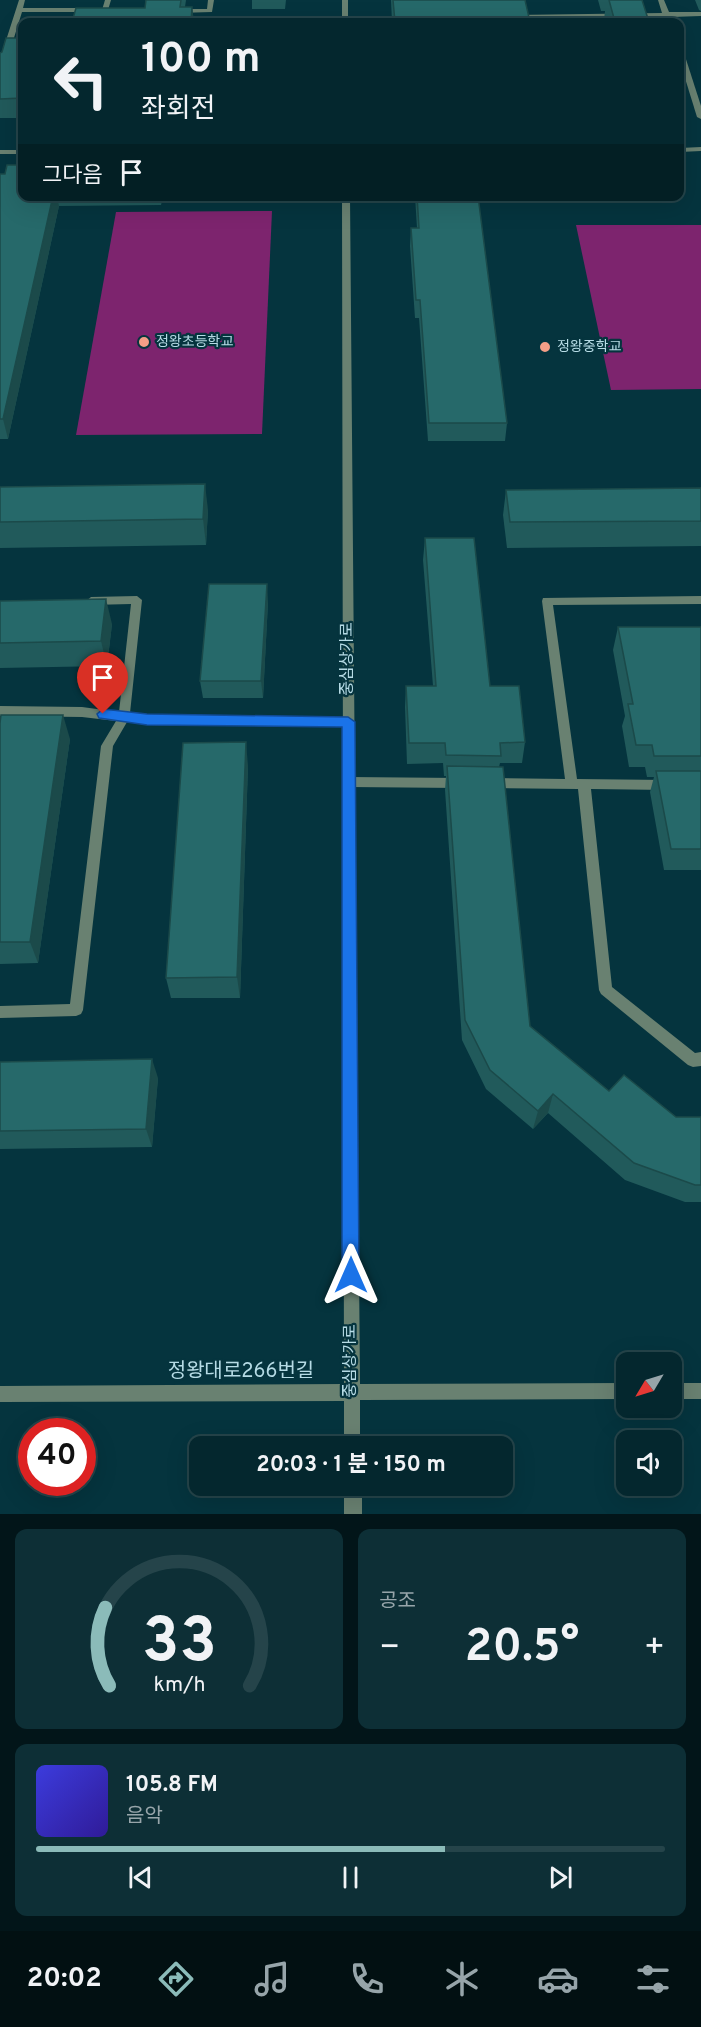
<!DOCTYPE html>
<html lang="ko">
<head>
<meta charset="utf-8">
<style>
  :root { --surface:#04272e; --page:#0d2f36; --text:#f1f3f6; --muted:#97a5aa; --line:#25444a; --accent:#8bbbb9 }
  body { margin:0; font-family:Overpass,"Noto Sans KR",sans-serif; background:var(--page); color:var(--text); height:100vh; display:flex; flex-direction:column; font-size:22px; white-space:nowrap }
  * { box-sizing:border-box; margin:0 }
  p { font-size:20px; color:var(--muted) }
  .icon { flex:none; width:33px; height:33px; fill:none; stroke:currentColor; stroke-width:2; stroke-linecap:round; stroke-linejoin:round }
  .map { position:relative; height:1514px; overflow:hidden }
  .panel { display:flex; flex-direction:column; gap:15px; padding:15px; background:#021519; flex:1 }
  .panel>* { flex:none }
  .top-card { position:absolute; left:18px; top:18px; width:666px; height:183px; border-radius:12px; box-shadow:0 6px 24px #0002,0 0 0 2px var(--line); background:#04272e; color:var(--text); overflow:hidden }
  .needle { width:39px; rotate:232deg }
  .buttons { position:absolute; left:616px; top:1352px; display:grid; gap:12px }
  .buttons a { display:grid; place-items:center; width:66px; height:66px; border-radius:12px; background:var(--surface); box-shadow:0 6px 24px #0002,0 0 0 2px var(--line); font-size:30px }
  .speed { position:absolute; left:18px; top:1418px; display:flex; gap:12px; font-size:30px; font-weight:700; text-align:center }
  .speed>* { display:grid; place-content:center; width:78px; height:78px; border-radius:50%; background:var(--surface); box-shadow:0 6px 24px #0002,0 0 0 2px var(--line); line-height:1 }
  .speed .limit { border:9px solid #d22; background:#fff; color:#111 }
  .pin { position:absolute; display:grid; place-items:center; width:51px; height:51px; color:#fff; margin:-62px -26px; border-radius:50% 50% 50% 0; rotate:-45deg; box-shadow:0 0 6px #0007 }
  .pin .icon { rotate:45deg }
  .me { position:absolute; width:66px; margin:-33px; rotate:0deg; stroke-linejoin:round; filter:drop-shadow(0 0 4px #0008) }
  .turn { display:flex; align-items:center; gap:21px; height:126px; padding:0 24px; font-size:27px }
  .turn .icon { width:78px; height:78px; stroke-width:2.5 }
  .turn b { display:block; font-size:42px; line-height:51px }
  .then { display:flex; align-items:center; height:57px; padding:0 24px; background:#0003; gap:12px; font-size:22px }
  .big { font-size:45px; font-weight:700; line-height:1.1 }
  .panel .widget { flex:1; display:flex; flex-direction:column; justify-content:center; gap:9px; min-width:0; padding:0 21px; border-radius:12px; background:var(--page) }
  .panel .dial { align-items:center; gap:0 }
  .dial svg { height:156px; overflow:visible; fill:none; stroke:var(--line); stroke-width:7; stroke-linecap:round; text-anchor:middle }
  .dial text { fill:var(--text); stroke:none }
  .song { display:flex; align-items:center; gap:18px }
  .cover { width:72px; height:72px; border-radius:9px; background:linear-gradient(135deg,hsl(240 70% 55%),hsl(250 70% 35%)) }
  .played { height:6px; border-radius:3px; background:linear-gradient(90deg,var(--accent) 65%,var(--line) 65%) }
  .keys { display:flex; justify-content:space-around; direction:ltr }
  .heat { display:flex; justify-content:space-between; align-items:center; font-size:33px; direction:ltr }
  .panel .tiles { flex:1; display:grid; gap:15px; grid-template-columns:1fr 1fr }
  .widget:last-child { grid-column:span 2 }
  .trip { position:absolute; left:189px; top:1436px; width:324px; height:60px; border-radius:12px; background:var(--surface); box-shadow:0 6px 24px #0002,0 0 0 2px var(--line); font-weight:700; line-height:60px; text-align:center }
  .dock { display:flex; height:96px; justify-content:space-around; align-items:center; background:#021012; color:var(--muted) }
  .dock .icon { width:42px; height:42px }
  .dock .current { color:var(--accent) }
  .dock b { font-size:27px; color:var(--text) }
  .map>svg:first-child { display:block }
  .green { fill:#7d246e }
  .lines { fill:none; stroke-linecap:round; stroke-linejoin:round }
  .service { fill:#698171; fill-rule:evenodd }
  .tertiary { fill:#698171; fill-rule:evenodd }
  .wall { fill:#215a5b }
  .shaded-wall { fill:#1b4a4a }
  .building { fill:#26696a; stroke:#1b4a4a; stroke-width:1.5 }
  .route { fill:#1a73e8; stroke:#114b97; stroke-width:1.5 }
  .poi-dot { fill:#f49e87; stroke:#05343e; stroke-width:2 }
  .labels { text-anchor:middle; dominant-baseline:central; stroke-width:4.5; stroke-linejoin:round; paint-order:stroke }
  .far-poi-label { font-size:14px; fill:#b6dbe5; stroke:#05343e; text-anchor:start }
  .street-label { font-size:16px; fill:#b6dbe5; stroke:#05343e }
  .near-street-label { font-size:20px; fill:#b6dbe5; stroke:#05343e }
</style>
</head>
<body>
<div class="map">
<svg width="701" height="1514" viewBox="0 0 701 1514">
  <rect width="100%" height="100%" fill="#05343e"/>
  <g class="green">
    <polygon points="272,211 262,434 76,435 116,212"/>
    <polygon points="576,225 701,225 701,389 611,390"/>
  </g>
  <g class="lines">
    <g class="service">
      <polygon points="19,0 25,0 23,8 91,8 94,10 91,12 22,12 4,70 0,72 0,59"/>
      <polygon points="105,0 111,0 108,10 105,12 102,10"/>
      <polygon points="208,0 214,0 212,12 177,13 174,11 177,9 207,9"/>
      <polygon points="658,0 664,0 669,12 701,12 701,16 671,17 671,22 667,22 664,17 513,19 510,17 513,15 662,13"/>
      <polygon points="680,51 684,53 701,106 701,119 697,117 680,62"/>
      <polygon points="137,596 142,600 130,713 147,715 348,717 352,719 354,722 352,725 348,727 147,725 127,722 113,746 83,1010 81,1014 76,1016 0,1018 0,1006 70,1004 101,746 116,721 82,717 0,716 0,706 82,707 119,712 131,604 91,605 86,601 91,597"/>
      <polygon points="701,596 701,604 553,605 577,779 667,780 671,782 673,785 671,788 667,790 591,789 612,987 695,1053 701,1052 701,1066 693,1067 688,1065 601,994 599,990 578,789 489,788 485,786 483,783 485,780 489,778 565,779 542,601 543,598"/>
      <polygon points="349,777 460,778 464,780 466,783 464,786 460,788 349,787 345,785 343,782 345,779"/>
    </g>
    <g class="tertiary">
      <rect x="342" y="0" width="6" height="22"/>
      <polygon points="701,147 701,151 680,152 680,148"/>
      <rect x="0" y="150" width="22" height="4"/>
      <polygon points="342,196 350,196 360,1384 627,1383 627,1399 360,1400 360,1446 344,1446 344,1401 0,1402 0,1386 344,1384"/>
      <rect x="672" y="1383" width="29" height="16"/>
      <rect x="344" y="1485" width="18" height="29"/>
    </g>
  </g>
  <g class="wall">
    <polygon points="146,0 186,0 185,7 183,7 192,7 194,22 72,22 145,8"/>
    <polygon points="252,0 286,0 285,9 252,9"/>
    <polygon points="391,0 525,0 530,22 392,22"/>
    <polygon points="598,0 642,0 649,22 605,22 604,20 605,11 601,11"/>
    <polygon points="695,0 701,0 701,11 699,10"/>
    <polygon points="22,38 22,118 0,118 0,53"/>
    <polygon points="21,165 22,196 176,196 175,201 162,201 161,205 59,206 8,439 0,439 0,174 5,174"/>
    <polygon points="415,196 478,196 507,423 505,441 428,441 419,318 415,318 410,246 411,228 417,228"/>
    <polygon points="0,487 208,510 206,545 0,548"/>
    <polygon points="701,488 701,546 507,548 503,515 506,490"/>
    <polygon points="425,538 490,686 525,742 522,763 500,763 499,767 530,1026 609,1091 676,1117 701,1117 701,1202 685,1202 625,1180 548,1113 533,1129 486,1089 462,1040 445,790 446,776 444,776 443,763 407,764 405,707 406,686 433,686 423,560"/>
    <polygon points="0,601 112,624 107,666 0,668"/>
    <polygon points="268,602 263,698 203,698 200,681"/>
    <polygon points="618,627 701,627 701,870 664,870 650,792 654,777 647,777 645,767 629,767 622,726 625,716 613,650"/>
    <polygon points="0,723 70,739 38,963 0,964"/>
    <polygon points="248,766 240,998 171,998 166,978"/>
    <polygon points="0,1062 158,1078 152,1147 0,1149"/>
  </g>
  <g class="shaded-wall">
    <polygon points="192,7 194,22 191,22"/>
    <polygon points="53,196 57,196 59,206 8,439 3,419"/>
    <polygon points="205,484 208,510 206,545 203,519"/>
    <polygon points="267,584 268,602 263,698 261,681"/>
    <polygon points="106,599 112,624 107,666 101,641"/>
    <polygon points="63,715 70,739 38,963 30,942"/>
    <polygon points="246,742 248,766 240,998 237,977"/>
    <polygon points="152,1059 158,1078 152,1147 146,1129"/>
    <polygon points="553,1094 548,1113 533,1129 538,1111"/>
  </g>
  <g class="building">
    <polygon points="146,0 181,0 180,7 192,7 191,22 72,22 76,8 145,8"/>
    <polygon points="393,0 525,0 530,22 395,22"/>
    <polygon points="609,0 642,0 649,22 615,22"/>
    <polygon points="6,38 22,38 22,98 0,99 0,53 2,52"/>
    <polygon points="22,158 22,196 53,196 3,419 0,419 0,174 5,174 7,165 21,165"/>
    <polygon points="417,196 478,196 507,423 429,423 420,300 416,300 411,228 419,228"/>
    <polygon points="205,484 203,519 0,522 0,487"/>
    <polygon points="701,488 701,521 510,522 506,490"/>
    <polygon points="425,538 474,538 490,686 519,686 525,742 500,743 501,756 446,755 445,743 409,743 406,686 436,686"/>
    <polygon points="209,584 267,584 261,681 200,681"/>
    <polygon points="106,599 101,641 0,643 0,601"/>
    <polygon points="618,627 701,627 701,756 654,756 652,745 636,745 628,704 633,704"/>
    <polygon points="1,715 63,715 30,942 0,942 0,723"/>
    <polygon points="246,742 237,977 166,978 183,743"/>
    <polygon points="447,766 503,767 530,1026 609,1091 624,1075 676,1117 701,1117 701,1185 695,1185 634,1163 553,1094 538,1111 490,1070 465,1020"/>
    <polygon points="656,771 701,771 701,849 671,849"/>
    <polygon points="152,1059 146,1129 0,1131 0,1062"/>
  </g>
  <polygon class="route" points="103,709 147,714 348,717 355,722 359,1275 357,1281 351,1284 344,1281 342,1275 342,727 147,725 99,718 97,714"/>
  <g class="poi-dot">
    <circle cx="144" cy="342" r="6"/>
    <circle cx="545" cy="347" r="6"/>
  </g>
  <g class="labels">
    <g class="far-poi-label">
      <text x="156" y="342">정왕초등학교</text>
      <text x="557" y="347">정왕중학교</text>
    </g>
    <g class="street-label">
      <text transform="translate(348 659) rotate(-90)">중심상가로</text>
      <text transform="translate(351 1361) rotate(-90)">중심상가로</text>
    </g>
    <g class="near-street-label">
      <text x="241" y="1372">정왕대로266번길</text>
    </g>
  </g>
</svg>
<div class="buttons">
<a><svg class="needle" viewBox="-14 -14 28 28"><path d="M0-13l5 13h-10z" fill="#e53935"/><path d="M0 13l5-13h-10z" fill="#97a5aa"/></svg></a>
<a><svg class="icon" aria-label="sound" viewBox="0 0 24 24"><path d="M4 9h4l5-4v14l-5-4H4zM17 9q2 3 0 6"/></svg></a>
</div>
<div class="speed"><div class="limit">40</div></div>
<div class="pin" style="left:103px;top:714px;background:#d93025"><svg class="icon" aria-label="arrive" viewBox="0 0 24 24"><path d="M6 21V4h12l-3 4 3 4H6"/></svg></div>
<svg class="me" style="left:351px;top:1275px" viewBox="-20 -20 40 40"><path d="M0-17L14 15 0 8-14 15z" fill="#1a73e8" stroke="#fff" stroke-width="4"/></svg>
<div class="trip">20:03 · 1 분 · 150 m</div>
<div class="top-card">
<div class="turn"><svg class="icon" aria-label="left" viewBox="0 0 24 24"><path d="M17 20v-9H6M10 6l-5 5 5 5"/></svg><div><b>100 m</b>좌회전</div></div>
<div class="then">그다음<svg class="icon" aria-label="arrive" viewBox="0 0 24 24"><path d="M6 21V4h12l-3 4 3 4H6"/></svg></div>
</div>
</div>
<section class="panel">
<div class="tiles">
<div class="widget dial"><svg viewBox="0 0 100 80">
<path d="M14 69A42 42 0 1 1 86 69"/>
<path d="M14 69A42 42 0 0 1 12 29" stroke="#8bbbb9"/>
<text x="50" y="56" font-size="32" font-weight="700">33</text>
<text x="50" y="72" font-size="11">km/h</text>
</svg></div>
<div class="widget"><p>공조</p>
<div class="heat"><a>−</a><b class="big">20.5°</b><a>+</a></div>
</div>
<div class="widget">
<div class="song"><i class="cover"></i><div><b>105.8 FM</b><p>음악</p></div></div>
<div class="played"></div>
<div class="keys"><svg class="icon" aria-label="previous" viewBox="0 0 24 24"><path d="M18 5L8 12l10 7zM5 5v14"/></svg><svg class="icon" aria-label="pause" viewBox="0 0 24 24"><path d="M8 5v14M16 5v14"/></svg><svg class="icon" aria-label="next" viewBox="0 0 24 24"><path d="M6 5l10 7-10 7zM19 5v14"/></svg></div>
</div>
</div>
</section>
<nav class="dock">
<b>20:02</b>
<svg class="icon current" aria-label="directions" viewBox="0 0 24 24"><path d="M12 3l9 9-9 9-9-9zM9 14v-3h6M13 9l2 2-2 2"/></svg>
<svg class="icon" aria-label="music" viewBox="0 0 24 24"><path d="M9 18V5l10-2v13"/><circle cx="6" cy="18" r="3"/><circle cx="16" cy="16" r="3"/></svg>
<svg class="icon" aria-label="phone" viewBox="0 0 24 24"><path d="M5 4h4l2 5-3 2q2 4 5 5l2-3 5 2v4C11 20 4 13 5 4z"/></svg>
<svg class="icon" aria-label="climate" viewBox="0 0 24 24"><path d="M12 3v18M4 7l16 10M4 17L20 7"/></svg>
<svg class="icon" aria-label="car" viewBox="0 0 24 24"><path d="M5 17H2v-5l4-1 3-4h7l3 4 3 1v5h-3M9 17h6M6 11h13"/><circle cx="7" cy="17" r="2"/><circle cx="17" cy="17" r="2"/></svg>
<svg class="icon" aria-label="filters" viewBox="0 0 24 24"><path d="M4 7h16M4 17h16"/><circle cx="9" cy="7" r="2"/><circle cx="15" cy="17" r="2"/></svg>
</nav>
</body>
</html>
